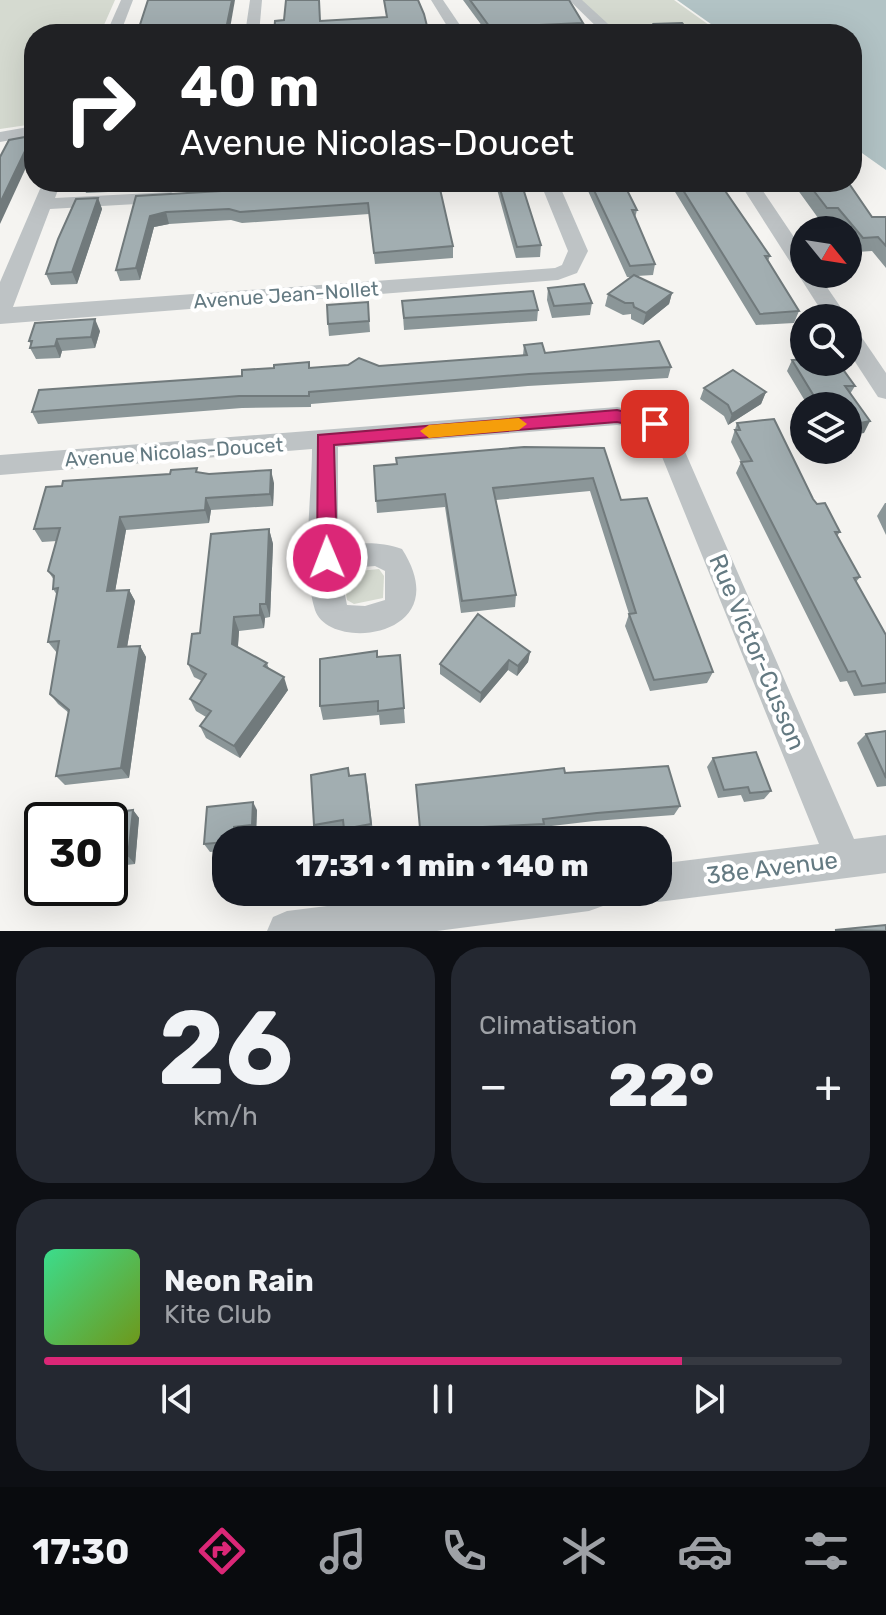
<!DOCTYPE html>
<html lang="fr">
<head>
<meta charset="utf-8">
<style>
  :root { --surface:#171b24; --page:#242831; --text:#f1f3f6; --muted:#9ea1a6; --line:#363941; --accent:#db2777 }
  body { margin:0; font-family:Rubik,sans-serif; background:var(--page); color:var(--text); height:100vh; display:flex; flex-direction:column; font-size:30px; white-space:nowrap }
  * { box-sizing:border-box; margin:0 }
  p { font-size:26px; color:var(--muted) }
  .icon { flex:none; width:44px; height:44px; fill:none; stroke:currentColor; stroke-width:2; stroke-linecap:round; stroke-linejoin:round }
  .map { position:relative; height:931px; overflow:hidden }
  .drawer { display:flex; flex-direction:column; gap:16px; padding:16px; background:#0d0f14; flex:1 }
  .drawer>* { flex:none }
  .guide { position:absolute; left:24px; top:24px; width:838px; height:168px; border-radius:32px; box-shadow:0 8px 32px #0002; background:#202124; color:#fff; overflow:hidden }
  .needle { width:52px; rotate:120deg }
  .tools { position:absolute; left:790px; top:216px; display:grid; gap:16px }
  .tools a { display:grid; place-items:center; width:72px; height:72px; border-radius:50%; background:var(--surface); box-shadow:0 8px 32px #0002; font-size:40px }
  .speed { position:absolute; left:24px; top:802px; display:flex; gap:16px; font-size:40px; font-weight:700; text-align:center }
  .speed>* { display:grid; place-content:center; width:104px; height:104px; border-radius:50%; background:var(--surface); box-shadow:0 8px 32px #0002; line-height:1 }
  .speed .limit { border:4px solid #111; border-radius:12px; background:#fff; color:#111 }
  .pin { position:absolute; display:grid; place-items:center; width:68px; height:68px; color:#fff; margin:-34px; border-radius:16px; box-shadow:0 4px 12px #0006 }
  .me { position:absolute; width:88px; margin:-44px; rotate:359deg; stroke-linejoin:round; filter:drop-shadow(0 0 6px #0008) }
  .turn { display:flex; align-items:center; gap:28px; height:168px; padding:0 24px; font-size:36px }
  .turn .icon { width:104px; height:104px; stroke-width:2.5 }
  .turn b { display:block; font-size:56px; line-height:68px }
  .big { font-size:60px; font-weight:800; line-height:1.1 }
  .drawer .widget { flex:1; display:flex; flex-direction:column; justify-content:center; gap:12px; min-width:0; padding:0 28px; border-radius:32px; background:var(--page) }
  .drawer .dial { align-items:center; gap:0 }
  .dial b { font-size:104px; line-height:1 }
  .song { display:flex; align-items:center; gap:24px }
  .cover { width:96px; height:96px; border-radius:12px; background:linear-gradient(135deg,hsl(150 70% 55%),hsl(80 70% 35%)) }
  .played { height:8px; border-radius:4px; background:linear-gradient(90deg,var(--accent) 80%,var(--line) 80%) }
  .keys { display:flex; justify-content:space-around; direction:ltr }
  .heat { display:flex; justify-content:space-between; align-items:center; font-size:44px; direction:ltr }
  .drawer .tiles { flex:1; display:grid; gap:16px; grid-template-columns:1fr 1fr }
  .widget:last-child { grid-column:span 2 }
  .trip { position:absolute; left:212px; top:826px; width:460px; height:80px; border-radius:32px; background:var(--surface); box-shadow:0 8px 32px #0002; font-weight:800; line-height:80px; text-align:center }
  .tabs { display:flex; height:128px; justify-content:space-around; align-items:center; background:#090b0e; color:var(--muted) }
  .tabs .icon { width:56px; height:56px }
  .tabs .active { color:var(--accent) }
  .tabs b { font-size:36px; color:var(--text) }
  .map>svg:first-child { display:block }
  .green { fill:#d5dad0 }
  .water { fill:#b2c3c5 }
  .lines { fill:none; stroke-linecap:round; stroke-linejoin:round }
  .minor { fill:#bec3c5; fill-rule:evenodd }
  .wall { fill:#8b9698 }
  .shaded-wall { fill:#717a7c }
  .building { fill:#a2aeb1; stroke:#717a7c; stroke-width:2 }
  .route { fill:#db2777; stroke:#8e194d; stroke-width:2 }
  .slow { fill:#f59e0b }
  .labels { text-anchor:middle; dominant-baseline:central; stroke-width:8; stroke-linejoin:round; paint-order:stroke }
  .street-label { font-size:20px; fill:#647a82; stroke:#fff }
  .near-street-label { font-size:24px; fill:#647a82; stroke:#fff }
</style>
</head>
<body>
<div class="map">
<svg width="886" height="931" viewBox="0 0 886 931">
  <rect width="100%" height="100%" fill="#f5f4f1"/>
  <g class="green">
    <polygon points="0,0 115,0 100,34 34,34 34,124 0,129"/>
    <polygon points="574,0 674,0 709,25 611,33"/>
    <polygon points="379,569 384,576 383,598 354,604 347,600 344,580 350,572"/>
  </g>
  <polygon class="water" points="677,0 886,0 886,170 852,146 852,34 725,34"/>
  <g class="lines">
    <g class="minor">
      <polygon points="121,0 133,0 120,34 106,34"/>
      <polygon points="250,0 262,0 259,34 245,34"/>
      <polygon points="431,0 443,0 466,34 452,34"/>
      <polygon points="569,0 582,0 619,34 604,34"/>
      <polygon points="34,126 34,136 0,142 0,132"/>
      <polygon points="43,182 61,182 55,198 171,192 180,197 171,202 50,209 13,307 555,268 562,265 568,251 540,182 558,182 588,251 577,273 558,280 0,324 0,282"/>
      <polygon points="356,182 436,182 427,187 362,191 353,186"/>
      <polygon points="739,182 757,182 804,252 804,274 818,274 848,318 826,318"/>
      <polygon points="848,327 856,329 886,373 886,399 878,397 848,351"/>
      <path d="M 617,407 L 656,414 L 676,431 L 854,839 L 886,835 L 886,873 L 658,902 L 645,896 L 643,892 L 658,892 L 658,864 L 819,844 L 656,442 L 640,428 L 617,425 L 338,447 L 338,545 C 361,543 380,541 402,549 C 459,638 329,653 315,610 C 301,565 312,497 312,449 L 0,475 L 0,455 ZM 375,566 L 385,571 L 385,600 L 365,606 L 347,605 L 340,569 Z"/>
      <polygon points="439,892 608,892 603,906 589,911 437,931 267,931 273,917 287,911"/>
    </g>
  </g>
  <g class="wall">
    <polygon points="463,0 569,0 583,23 582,30 601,34 575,34 575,33 488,34"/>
    <polygon points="654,24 691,34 653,34 652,33"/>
    <polygon points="82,182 327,182 144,190 143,187 109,188 108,192 86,193"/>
    <polygon points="495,182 521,182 541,245 540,257 516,258"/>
    <polygon points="584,182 623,182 637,210 635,218 655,264 653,275 637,276 672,293 669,304 643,325 631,319 631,314 623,315 605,306 608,294 631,277 627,277"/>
    <polygon points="669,182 719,182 770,256 768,261 799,311 794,323 756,325"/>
    <polygon points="792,182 848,182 872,217 886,217 886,268 872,251 857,252 848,240 848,230 840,230 833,221 821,222"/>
    <polygon points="400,191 453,246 453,258 375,264 369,214 242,223 231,220 169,224 154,227 140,280 120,281 116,270 136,196"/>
    <polygon points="98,198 102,209 77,284 51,285 46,274"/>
    <polygon points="548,288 592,303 590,315 552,318 547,300"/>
    <polygon points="402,301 538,310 537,321 404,330"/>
    <polygon points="368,302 370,332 329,336 328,324"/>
    <polygon points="100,331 95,348 62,351 60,358 36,359 30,348 31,345 29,341"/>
    <polygon points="524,345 545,353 671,367 668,378 528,386 311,404 311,407 242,408 38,424 32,412 242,376 310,368 379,366 523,355"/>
    <polygon points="792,360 855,386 850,394 864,433 856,434 853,441 848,441 848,406 808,406 787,371"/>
    <polygon points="704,388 766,392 761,404 728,425 724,416 700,399"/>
    <polygon points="737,423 813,499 840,532 837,536 860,577 856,582 886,635 886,693 854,696 847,681 840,682 736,473 741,462 731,442"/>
    <polygon points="604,448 621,500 713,672 707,683 650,691 625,626 629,614 590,491 496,500 516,595 515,607 461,613 445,507 377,513 374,466"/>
    <polygon points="198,473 274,483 273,506 211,510 209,523 126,530 115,591 129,590 135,601 127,647 140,646 146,657 129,778 65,785 56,776 69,713 58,704 50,694 57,653 48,642 57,595 53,589 54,580 48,571 57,541 42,542 34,529"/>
    <polygon points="885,503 886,503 886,535 877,516"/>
    <polygon points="269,529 273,544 270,617 265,618 264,628 239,631 238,647 267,663 269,669 288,690 240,758 206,738 200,726 206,717 196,711 190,699 202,681 194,677 188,664 200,633"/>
    <polygon points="530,652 528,662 517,676 508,670 480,703 440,674 440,664"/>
    <polygon points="400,655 405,723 380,725 379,715 323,720 320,706 377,657"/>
    <polygon points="886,731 886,786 877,787 857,743 866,734"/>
    <polygon points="713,758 771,791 764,799 744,802 741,795 718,798 707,767"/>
    <polygon points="348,768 350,776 367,782 373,832 346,837 344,828 317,833 314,825"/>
    <polygon points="565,773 680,806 674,815 594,821 543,827 542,832 482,835 456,840 421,840 416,785"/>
    <polygon points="133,810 139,818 135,864 110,867 110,820"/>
    <polygon points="257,810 256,833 239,835 239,840 226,840 226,850 210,852 204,844"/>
    <polygon points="42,823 42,886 31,878"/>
  </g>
  <g class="shaded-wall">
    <polygon points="232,0 235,0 229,34 225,34"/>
    <polygon points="25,137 29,148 30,159 0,224 0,203"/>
    <polygon points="105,182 107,182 109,188 108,192"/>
    <polygon points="98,198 102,209 77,284 72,272"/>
    <polygon points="166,212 169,224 154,227 140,280 136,268 150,216"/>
    <polygon points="672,293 669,304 643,325 646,313"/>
    <polygon points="95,319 100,331 95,348 91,337"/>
    <polygon points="57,339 62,351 60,358 55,346"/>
    <polygon points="766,392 761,404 728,425 732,414"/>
    <polygon points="870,421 864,433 856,434 859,429 856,424"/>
    <polygon points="271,470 274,483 273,506 270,494"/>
    <polygon points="206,498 211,510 209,523 205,510"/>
    <polygon points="120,517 126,530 113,603 107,591"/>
    <polygon points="269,529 273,544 270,617 266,604"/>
    <polygon points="129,590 135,601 125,659 118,647"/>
    <polygon points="260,604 265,618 264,628 260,615"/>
    <polygon points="234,617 239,631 237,657 232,644"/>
    <polygon points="140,646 146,657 129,778 121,768"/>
    <polygon points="530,652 528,662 517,676 518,666"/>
    <polygon points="509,660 508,670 480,703 481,693"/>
    <polygon points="284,677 288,690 240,758 234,746"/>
    <polygon points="253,802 257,810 256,833 252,825"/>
    <polygon points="133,810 139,818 135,864 128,856"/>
    <polygon points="234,827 239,835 239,840 234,840"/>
  </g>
  <g class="building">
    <polygon points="148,0 232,0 225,34 137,34"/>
    <polygon points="286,0 319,0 320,21 387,17 384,0 418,0 424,14 429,34 274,34 275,21 284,20"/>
    <polygon points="470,0 569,0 583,23 519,26 526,34 495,34"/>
    <polygon points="682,23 691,34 663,34 654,24"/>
    <polygon points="598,29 601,34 578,34 575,30"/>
    <polygon points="25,137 26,149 0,203 0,157 9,140"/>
    <polygon points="376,182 398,182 400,191 440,189 453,246 374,253 368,203 240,212 229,209 166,212 150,216 136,268 116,270 136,196"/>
    <polygon points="498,182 521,182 541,245 517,247"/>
    <polygon points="590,182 623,182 637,210 632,210 655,264 630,266"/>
    <polygon points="678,182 719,182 770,256 765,256 799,311 760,314"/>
    <polygon points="807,182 848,182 872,217 886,217 886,246 878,237 863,238 838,208 827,208"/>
    <polygon points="98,198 72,272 46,274 58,239 76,199"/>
    <polygon points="634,275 672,293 646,313 634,307 633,303 625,303 608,294"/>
    <polygon points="584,284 592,303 554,306 548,288"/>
    <polygon points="533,291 538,310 404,318 402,301"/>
    <polygon points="368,302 369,321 328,324 327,305"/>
    <polygon points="95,319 91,337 57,339 55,346 30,348 32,341 29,341 35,323"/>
    <polygon points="659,341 671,367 529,374 309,392 309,396 239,396 32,412 39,390 242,376 242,370 274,368 274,365 309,362 309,368 348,365 359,358 379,366 527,355 524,345 542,343 545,353"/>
    <polygon points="804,359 804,362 837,362 839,364 855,386 845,386 870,421 856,424 859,429 848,430 848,406 820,406 792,360"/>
    <polygon points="733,370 766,392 732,414 728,405 704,388"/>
    <polygon points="774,419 813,499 817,504 825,503 840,532 835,532 860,577 854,578 886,635 886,683 862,686 855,671 848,672 741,462 752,461 735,430 740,430 737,423"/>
    <polygon points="524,447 604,448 621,500 647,498 713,672 654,680 629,614 636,613 593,478 493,488 516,595 462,601 445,494 376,501 374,466 397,464 396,458"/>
    <polygon points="197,468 196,472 209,474 271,470 270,494 206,498 205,510 120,517 107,591 129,590 118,647 140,646 121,768 56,776 69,710 50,694 59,641 48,642 58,588 53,589 54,576 48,571 60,528 34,529 46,487 62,486 63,481 170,474 171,470"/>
    <polygon points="269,529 266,604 260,604 260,615 234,617 232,644 267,663 264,666 284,677 234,746 200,726 211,711 190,699 206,674 188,664 192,634 200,633 211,534"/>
    <polygon points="478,614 530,652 518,666 509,660 481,693 440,664"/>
    <polygon points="377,651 377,657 400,655 404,708 378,711 378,701 320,706 320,659"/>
    <polygon points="886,731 886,778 866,734"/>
    <polygon points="756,752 771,791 750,793 748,787 724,790 713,758"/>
    <polygon points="668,766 680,806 597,813 543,819 544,824 483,827 421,839 416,785 564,768 565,773"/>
    <polygon points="348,768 349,776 365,774 371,824 344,829 343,820 314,825 311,775"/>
    <polygon points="253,802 252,825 234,827 234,840 226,840 226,842 204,844 207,807"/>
    <polygon points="133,810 128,856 110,859 110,820 61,820"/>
    <polygon points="41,823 42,879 37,880 31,878"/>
    <polygon points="886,925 886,931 835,930"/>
  </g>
  <polygon class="route" points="617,410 661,420 663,424 655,430 617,422 334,445 337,558 327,566 317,558 318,435"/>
  <polygon class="slow" points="519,418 527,424 519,430 429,438 420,431 429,425"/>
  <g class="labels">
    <g class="street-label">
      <text transform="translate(286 295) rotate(-4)">Avenue Jean-Nollet</text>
      <text transform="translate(174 452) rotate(-4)">Avenue Nicolas-Doucet</text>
    </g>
    <g class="near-street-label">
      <text transform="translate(757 652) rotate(67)">Rue Victor-Cusson</text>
      <text transform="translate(772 868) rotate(-7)">38e Avenue</text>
    </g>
  </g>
</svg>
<div class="tools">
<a><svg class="needle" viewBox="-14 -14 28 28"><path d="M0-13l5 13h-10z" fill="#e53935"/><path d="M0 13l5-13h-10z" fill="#9ea1a6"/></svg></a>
<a><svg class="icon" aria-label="search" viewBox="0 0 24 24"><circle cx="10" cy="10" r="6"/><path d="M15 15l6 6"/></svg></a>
<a><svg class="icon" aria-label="layers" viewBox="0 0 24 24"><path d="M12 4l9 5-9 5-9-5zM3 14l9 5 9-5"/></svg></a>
</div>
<div class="speed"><div class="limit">30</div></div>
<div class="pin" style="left:655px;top:424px;background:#d93025"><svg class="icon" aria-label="arrive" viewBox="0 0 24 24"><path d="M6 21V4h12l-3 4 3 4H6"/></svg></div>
<svg class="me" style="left:327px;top:558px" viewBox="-20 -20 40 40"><circle r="17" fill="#db2777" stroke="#fff" stroke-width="3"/><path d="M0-11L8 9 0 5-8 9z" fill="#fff"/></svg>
<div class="trip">17:31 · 1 min · 140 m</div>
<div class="guide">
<div class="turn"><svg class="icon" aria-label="right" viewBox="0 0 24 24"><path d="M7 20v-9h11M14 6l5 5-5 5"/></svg><div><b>40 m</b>Avenue Nicolas-Doucet</div></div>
</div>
</div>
<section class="drawer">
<div class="tiles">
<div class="widget dial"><b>26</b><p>km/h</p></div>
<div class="widget"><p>Climatisation</p>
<div class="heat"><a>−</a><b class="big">22°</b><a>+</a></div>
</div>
<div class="widget">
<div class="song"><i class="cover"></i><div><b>Neon Rain</b><p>Kite Club</p></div></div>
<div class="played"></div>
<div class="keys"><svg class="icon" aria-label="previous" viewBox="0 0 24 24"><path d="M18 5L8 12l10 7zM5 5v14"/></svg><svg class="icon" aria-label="pause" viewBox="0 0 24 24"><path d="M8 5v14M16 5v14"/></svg><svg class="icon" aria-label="next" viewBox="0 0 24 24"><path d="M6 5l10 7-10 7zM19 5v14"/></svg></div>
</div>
</div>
</section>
<nav class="tabs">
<b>17:30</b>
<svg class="icon active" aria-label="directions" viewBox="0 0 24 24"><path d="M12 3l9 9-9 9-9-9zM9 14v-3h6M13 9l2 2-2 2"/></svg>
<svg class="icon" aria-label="music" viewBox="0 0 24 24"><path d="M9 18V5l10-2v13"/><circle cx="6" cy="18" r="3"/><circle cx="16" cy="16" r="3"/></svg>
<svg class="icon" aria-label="phone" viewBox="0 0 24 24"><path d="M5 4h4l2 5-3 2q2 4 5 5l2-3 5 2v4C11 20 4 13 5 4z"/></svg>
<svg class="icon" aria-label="climate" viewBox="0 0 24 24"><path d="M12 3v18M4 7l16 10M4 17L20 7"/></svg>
<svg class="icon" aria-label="car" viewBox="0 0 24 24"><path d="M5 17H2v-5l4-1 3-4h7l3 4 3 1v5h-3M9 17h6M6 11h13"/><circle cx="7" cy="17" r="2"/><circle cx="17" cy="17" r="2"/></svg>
<svg class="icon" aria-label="filters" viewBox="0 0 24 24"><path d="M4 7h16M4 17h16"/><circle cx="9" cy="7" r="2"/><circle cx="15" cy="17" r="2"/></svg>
</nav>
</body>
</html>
